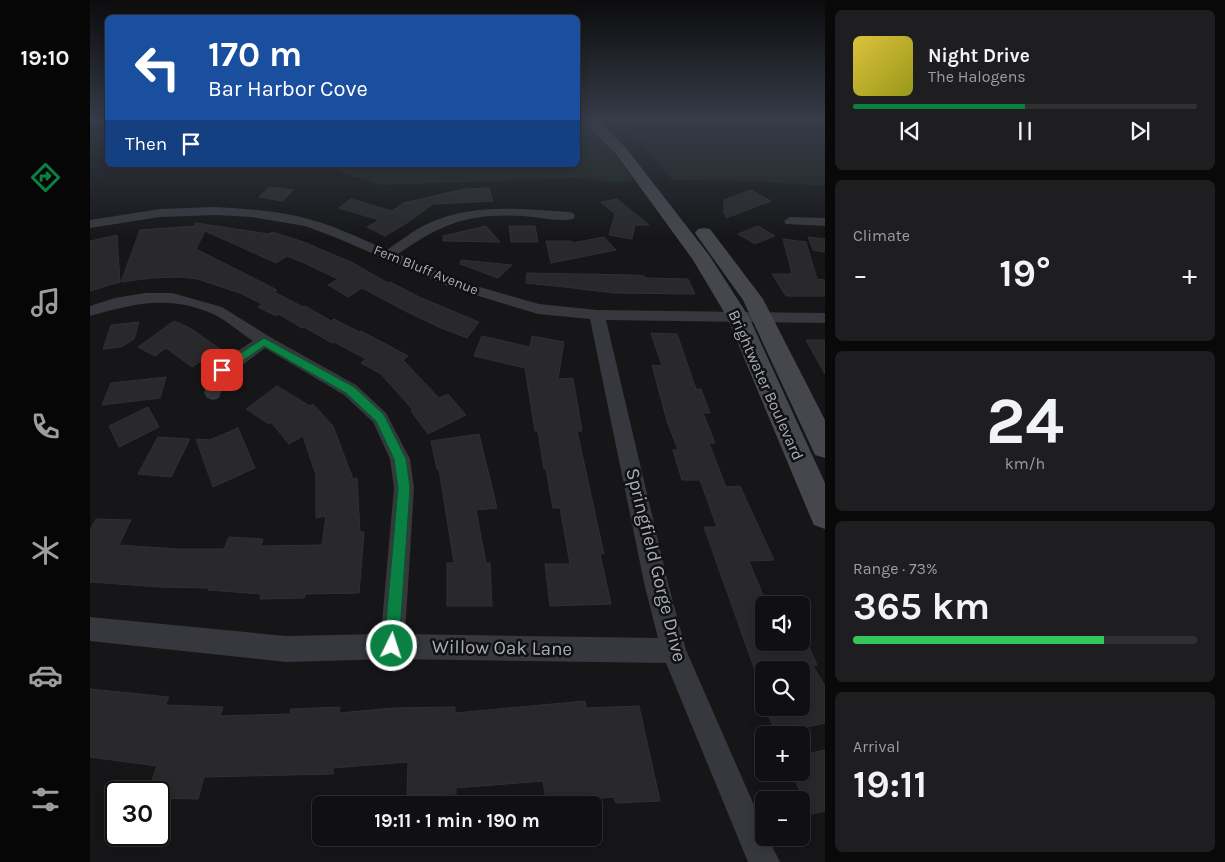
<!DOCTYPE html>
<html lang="en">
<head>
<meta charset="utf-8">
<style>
  :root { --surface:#101012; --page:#1e1e20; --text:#f1f3f6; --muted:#9c9d9f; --line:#303032; --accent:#0b8043 }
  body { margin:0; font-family:Karla,sans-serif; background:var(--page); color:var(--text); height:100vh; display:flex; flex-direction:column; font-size:19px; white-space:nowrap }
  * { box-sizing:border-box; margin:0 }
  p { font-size:16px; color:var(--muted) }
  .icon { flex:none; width:28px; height:28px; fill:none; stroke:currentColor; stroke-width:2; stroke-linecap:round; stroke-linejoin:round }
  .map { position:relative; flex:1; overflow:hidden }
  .panel { display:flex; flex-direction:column; gap:10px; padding:10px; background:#09090a; width:400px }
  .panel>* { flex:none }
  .banner { position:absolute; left:15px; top:15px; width:475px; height:152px; border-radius:8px; box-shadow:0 2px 12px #0003,0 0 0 1px var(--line); background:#1a4fa0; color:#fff; overflow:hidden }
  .tools { position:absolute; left:665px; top:596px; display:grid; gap:10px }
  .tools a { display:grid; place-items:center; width:55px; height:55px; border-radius:8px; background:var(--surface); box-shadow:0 2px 12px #0003,0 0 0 1px var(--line); font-size:25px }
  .speed { position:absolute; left:15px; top:781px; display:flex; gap:10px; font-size:25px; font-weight:700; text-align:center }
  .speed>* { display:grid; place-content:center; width:65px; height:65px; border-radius:50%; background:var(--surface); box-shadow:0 2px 12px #0003,0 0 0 1px var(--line); line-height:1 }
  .speed .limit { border:2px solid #111; border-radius:8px; background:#fff; color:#111 }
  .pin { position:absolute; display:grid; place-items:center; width:42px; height:42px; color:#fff; margin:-21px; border-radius:10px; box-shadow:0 2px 8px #0006 }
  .me { position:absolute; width:55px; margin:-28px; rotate:4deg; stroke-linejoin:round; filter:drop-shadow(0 0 4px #0008) }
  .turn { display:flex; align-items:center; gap:18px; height:105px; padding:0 20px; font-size:22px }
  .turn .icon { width:65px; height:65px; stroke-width:2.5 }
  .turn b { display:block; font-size:35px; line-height:42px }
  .then { display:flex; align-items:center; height:48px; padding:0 20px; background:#0003; gap:10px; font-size:19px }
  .big { font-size:38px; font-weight:700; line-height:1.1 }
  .panel .tile { flex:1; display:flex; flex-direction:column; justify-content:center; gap:8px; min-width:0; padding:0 18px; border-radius:8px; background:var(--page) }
  .panel .dial { align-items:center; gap:0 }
  .dial b { font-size:65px; line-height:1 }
  .song { display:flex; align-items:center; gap:15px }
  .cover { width:60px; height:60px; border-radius:8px; background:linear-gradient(135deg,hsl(50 70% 55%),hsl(60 70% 35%)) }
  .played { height:5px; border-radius:2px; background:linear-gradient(90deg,var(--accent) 50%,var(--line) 50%) }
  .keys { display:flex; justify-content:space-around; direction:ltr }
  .heat { display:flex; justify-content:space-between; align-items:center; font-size:28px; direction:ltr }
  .charge { height:8px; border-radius:4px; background:linear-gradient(90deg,#34c759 73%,var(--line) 0) }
  .trip { position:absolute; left:222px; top:796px; width:290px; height:50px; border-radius:8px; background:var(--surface); box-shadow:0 2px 12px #0003,0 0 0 1px var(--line); font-weight:700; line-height:50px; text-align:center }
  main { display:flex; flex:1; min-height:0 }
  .tabs { display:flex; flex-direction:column; width:90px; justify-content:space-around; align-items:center; background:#060607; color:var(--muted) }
  .tabs .icon { width:35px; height:35px }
  .tabs .current { color:var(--accent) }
  .tabs b { font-size:22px; color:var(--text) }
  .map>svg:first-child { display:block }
  .green { fill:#1c231d }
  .building { fill:#29292c; stroke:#303034 }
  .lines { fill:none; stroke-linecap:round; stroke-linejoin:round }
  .street { fill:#37383d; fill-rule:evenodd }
  .secondary { fill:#45474d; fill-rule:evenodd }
  .route { fill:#0b8043; stroke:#07532c }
  .labels { text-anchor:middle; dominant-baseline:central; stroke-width:5; stroke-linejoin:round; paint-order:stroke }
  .far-street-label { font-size:14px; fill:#a8adb8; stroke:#111113 }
  .street-label { font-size:16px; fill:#a8adb8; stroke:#111113 }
  .near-street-label { font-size:19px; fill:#a8adb8; stroke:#111113 }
</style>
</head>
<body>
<main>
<nav class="tabs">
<b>19:10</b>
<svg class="icon current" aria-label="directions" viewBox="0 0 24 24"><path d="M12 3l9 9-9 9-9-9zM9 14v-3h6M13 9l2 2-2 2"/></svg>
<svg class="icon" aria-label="music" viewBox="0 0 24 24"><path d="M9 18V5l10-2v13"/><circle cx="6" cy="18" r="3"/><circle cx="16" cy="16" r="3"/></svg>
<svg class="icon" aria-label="phone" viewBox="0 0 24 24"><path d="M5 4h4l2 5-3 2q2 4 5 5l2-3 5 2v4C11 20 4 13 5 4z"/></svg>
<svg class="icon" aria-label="climate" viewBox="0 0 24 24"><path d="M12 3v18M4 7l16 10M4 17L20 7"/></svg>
<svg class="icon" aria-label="car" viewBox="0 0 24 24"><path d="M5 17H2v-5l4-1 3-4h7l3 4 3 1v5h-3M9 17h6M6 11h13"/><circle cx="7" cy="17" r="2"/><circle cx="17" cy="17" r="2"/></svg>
<svg class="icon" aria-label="filters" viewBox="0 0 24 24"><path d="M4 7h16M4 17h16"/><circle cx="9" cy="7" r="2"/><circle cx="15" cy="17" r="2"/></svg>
</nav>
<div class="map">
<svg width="735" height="862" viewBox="0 0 735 862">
  <rect width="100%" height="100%" fill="#161618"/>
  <g class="green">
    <polygon points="494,119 512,135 544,182 516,182 487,178 291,185 257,174 240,165 488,165 488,120"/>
    <polygon points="525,119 629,119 659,130 693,127 694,119 735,119 735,186 662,181 582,180 550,141"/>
  </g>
  <g class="building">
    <polygon points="180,187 203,190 193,201 169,197"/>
    <polygon points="399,188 403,201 343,204 318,222 295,236 277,227 289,220 249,208 261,199 302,211 313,203 375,189"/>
    <polygon points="661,190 681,201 636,218 636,214 634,214 634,200"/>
    <polygon points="527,199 559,225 545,225 542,239 519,235 525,214 511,202"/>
    <polygon points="106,223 179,234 182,232 214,242 263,263 298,283 300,282 329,297 389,322 377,338 351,328 319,313 272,288 258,297 238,285 248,279 214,263 197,256 186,263 115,231 106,249 187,290 184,292 213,307 215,306 241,321 244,319 269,332 271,331 318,356 313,360 349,398 358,394 376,415 338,434 321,411 323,410 291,374 271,363 276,359 244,342 242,343 214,327 212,328 189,314 186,316 168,307 172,304 150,293 108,279 90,277 61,278 31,282 50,230 105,226"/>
    <polygon points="396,226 410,242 353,241 353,236"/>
    <polygon points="419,226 445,226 448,242 421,242"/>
    <polygon points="668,226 685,236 665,244 648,234"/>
    <polygon points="27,235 30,282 0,291 0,241"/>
    <polygon points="514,237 526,250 461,263 456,241 481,241 482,243"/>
    <polygon points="718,237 735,239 735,252 723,250"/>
    <polygon points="693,239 716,242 727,279 735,280 735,296 696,296 682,274 702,274"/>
    <polygon points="371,260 422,265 408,278 370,264"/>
    <polygon points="437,273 544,275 554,276 555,278 598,279 605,294 524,293 483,288 436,283"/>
    <polygon points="84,321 100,328 130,349 102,367 76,348 65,356 48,347"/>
    <polygon points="49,322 44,339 31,347 13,349 21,325"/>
    <polygon points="561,333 587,334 606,389 611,389 620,413 613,413 625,443 619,443 636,487 650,486 684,560 659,561 677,605 674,605 674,642 717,642 727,665 723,666 735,686 735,723 687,733 674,708 711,708 711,666 674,667 674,690 672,690 614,527 627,527 610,480 592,480 583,450 588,450 577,421 562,365 572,366"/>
    <polygon points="392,336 440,347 442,336 474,342 468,379 483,378 492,431 487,431 514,554 510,554 521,604 460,606 455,564 480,564 470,508 463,508 456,469 454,469 448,431 445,431 435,368 384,356"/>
    <polygon points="716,340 735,340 735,374"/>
    <polygon points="76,377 70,398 12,405 21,383"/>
    <polygon points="187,386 220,406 223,404 243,426 263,479 267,478 270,532 274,532 269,593 215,594 214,598 170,599 171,594 118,590 119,588 70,587 0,582 0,530 6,519 41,520 29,545 87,549 134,549 139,537 173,539 171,546 232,545 236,516 226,518 226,475 213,436 199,444 181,422 179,424 156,409"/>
    <polygon points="58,407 69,427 29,447 19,426"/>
    <polygon points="148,428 165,468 123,487 106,439 120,440"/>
    <polygon points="389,434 407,508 386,510 396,563 400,563 402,606 357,606 357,563 364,563 349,469 347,469 341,441"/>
    <polygon points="68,437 100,439 81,477 48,474"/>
    <polygon points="0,689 79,697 75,705 133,707 130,716 200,714 201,709 250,707 249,713 304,708 365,707 365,713 495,701 496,708 549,706 570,801 526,803 524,797 456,802 453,781 366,788 366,794 317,795 318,762 243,768 243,774 114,777 108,799 69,798 69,792 58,792 67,766 0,757"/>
    <polygon points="735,750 735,811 721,814 701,772 711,772 711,755"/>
  </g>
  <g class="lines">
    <g class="street">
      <path d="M 126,207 C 158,209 191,211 222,220 C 247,227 272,239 297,250 C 311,240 324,230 339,223 C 384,203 432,209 479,212 L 483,213 L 485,216 L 483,219 C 469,222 449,217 433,216 C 378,213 353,223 308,254 L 372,282 L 449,304 L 507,310 L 735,313 L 735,323 L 516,320 L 579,587 L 596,650 L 674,828 L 674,838 L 678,838 L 690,862 L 658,862 L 576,663 L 302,659 L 196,662 L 0,641 L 0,617 L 196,636 L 291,634 L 304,488 L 300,459 L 283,422 L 254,395 L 175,348 L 142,373 L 134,383 L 129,398 L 123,400 L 117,398 L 114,393 C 122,366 141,355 163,341 C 149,332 135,319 121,313 C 76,295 44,304 0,316 L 0,306 L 25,298 L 55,293 L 82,293 L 132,307 L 180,337 L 266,385 L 296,413 L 320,459 L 324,488 L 315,634 L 568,638 L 555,587 L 500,319 L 448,314 L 362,288 L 247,238 L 215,226 L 161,217 L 126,215 L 70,217 L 0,228 L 0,220 L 70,209 Z"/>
      <polygon points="700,217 735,218 735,226 696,224 694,221"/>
    </g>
    <g class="secondary">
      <polygon points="491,119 506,119 536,148 619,255 659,317 735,483 735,529 724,525 720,516 637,317 603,260 526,154"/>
      <polygon points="614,228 620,229 673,299 735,420 735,458 725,455 653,300 605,233 608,229"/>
    </g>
  </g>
  <linearGradient id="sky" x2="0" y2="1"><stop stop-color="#0c0c0d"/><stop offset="0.5" stop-color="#363c48"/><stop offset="1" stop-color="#363c48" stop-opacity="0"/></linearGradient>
  <rect width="735" height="240" fill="url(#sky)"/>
  <polygon class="route" points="174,338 264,387 294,415 316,459 320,488 309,646 307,651 302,654 296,651 294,646 308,488 304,459 286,421 256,393 174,346 135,373 128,373 127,370 128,368"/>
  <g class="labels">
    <g class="far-street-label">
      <text transform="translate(336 270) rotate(22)">Fern Bluff Avenue</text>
    </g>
    <g class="street-label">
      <text transform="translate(676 385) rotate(66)">Brightwater Boulevard</text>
    </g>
    <g class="near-street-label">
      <text transform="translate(566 565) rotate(76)">Springfield Gorge Drive</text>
      <text transform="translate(412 648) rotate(1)">Willow Oak Lane</text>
    </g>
  </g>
</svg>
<div class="tools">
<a><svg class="icon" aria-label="sound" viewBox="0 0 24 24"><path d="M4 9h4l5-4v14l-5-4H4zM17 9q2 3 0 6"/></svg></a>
<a><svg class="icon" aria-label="search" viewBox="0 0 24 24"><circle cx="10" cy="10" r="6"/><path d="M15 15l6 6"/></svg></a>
<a>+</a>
<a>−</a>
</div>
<div class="speed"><div class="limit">30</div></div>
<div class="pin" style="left:132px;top:370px;background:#d93025"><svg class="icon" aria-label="arrive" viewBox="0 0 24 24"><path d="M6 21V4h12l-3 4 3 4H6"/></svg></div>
<svg class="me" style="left:302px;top:646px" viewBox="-20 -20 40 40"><circle r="17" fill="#0b8043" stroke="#fff" stroke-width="3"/><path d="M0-11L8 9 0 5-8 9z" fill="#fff"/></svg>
<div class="trip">19:11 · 1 min · 190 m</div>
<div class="banner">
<div class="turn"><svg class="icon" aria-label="left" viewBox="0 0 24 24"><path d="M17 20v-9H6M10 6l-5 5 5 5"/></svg><div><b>170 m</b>Bar Harbor Cove</div></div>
<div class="then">Then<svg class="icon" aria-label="arrive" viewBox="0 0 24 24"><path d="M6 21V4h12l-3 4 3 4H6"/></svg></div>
</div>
</div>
<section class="panel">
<div class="tile">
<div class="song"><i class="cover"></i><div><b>Night Drive</b><p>The Halogens</p></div></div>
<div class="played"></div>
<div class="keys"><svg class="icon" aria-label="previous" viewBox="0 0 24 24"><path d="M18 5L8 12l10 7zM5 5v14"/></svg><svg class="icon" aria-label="pause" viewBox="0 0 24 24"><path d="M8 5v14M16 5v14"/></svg><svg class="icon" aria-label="next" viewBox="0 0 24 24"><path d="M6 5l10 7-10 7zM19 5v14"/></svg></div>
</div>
<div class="tile"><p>Climate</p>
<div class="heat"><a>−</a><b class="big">19°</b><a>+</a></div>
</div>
<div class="tile dial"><b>24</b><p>km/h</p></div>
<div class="tile"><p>Range · 73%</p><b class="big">365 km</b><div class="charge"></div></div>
<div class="tile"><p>Arrival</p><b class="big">19:11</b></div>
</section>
</main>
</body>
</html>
